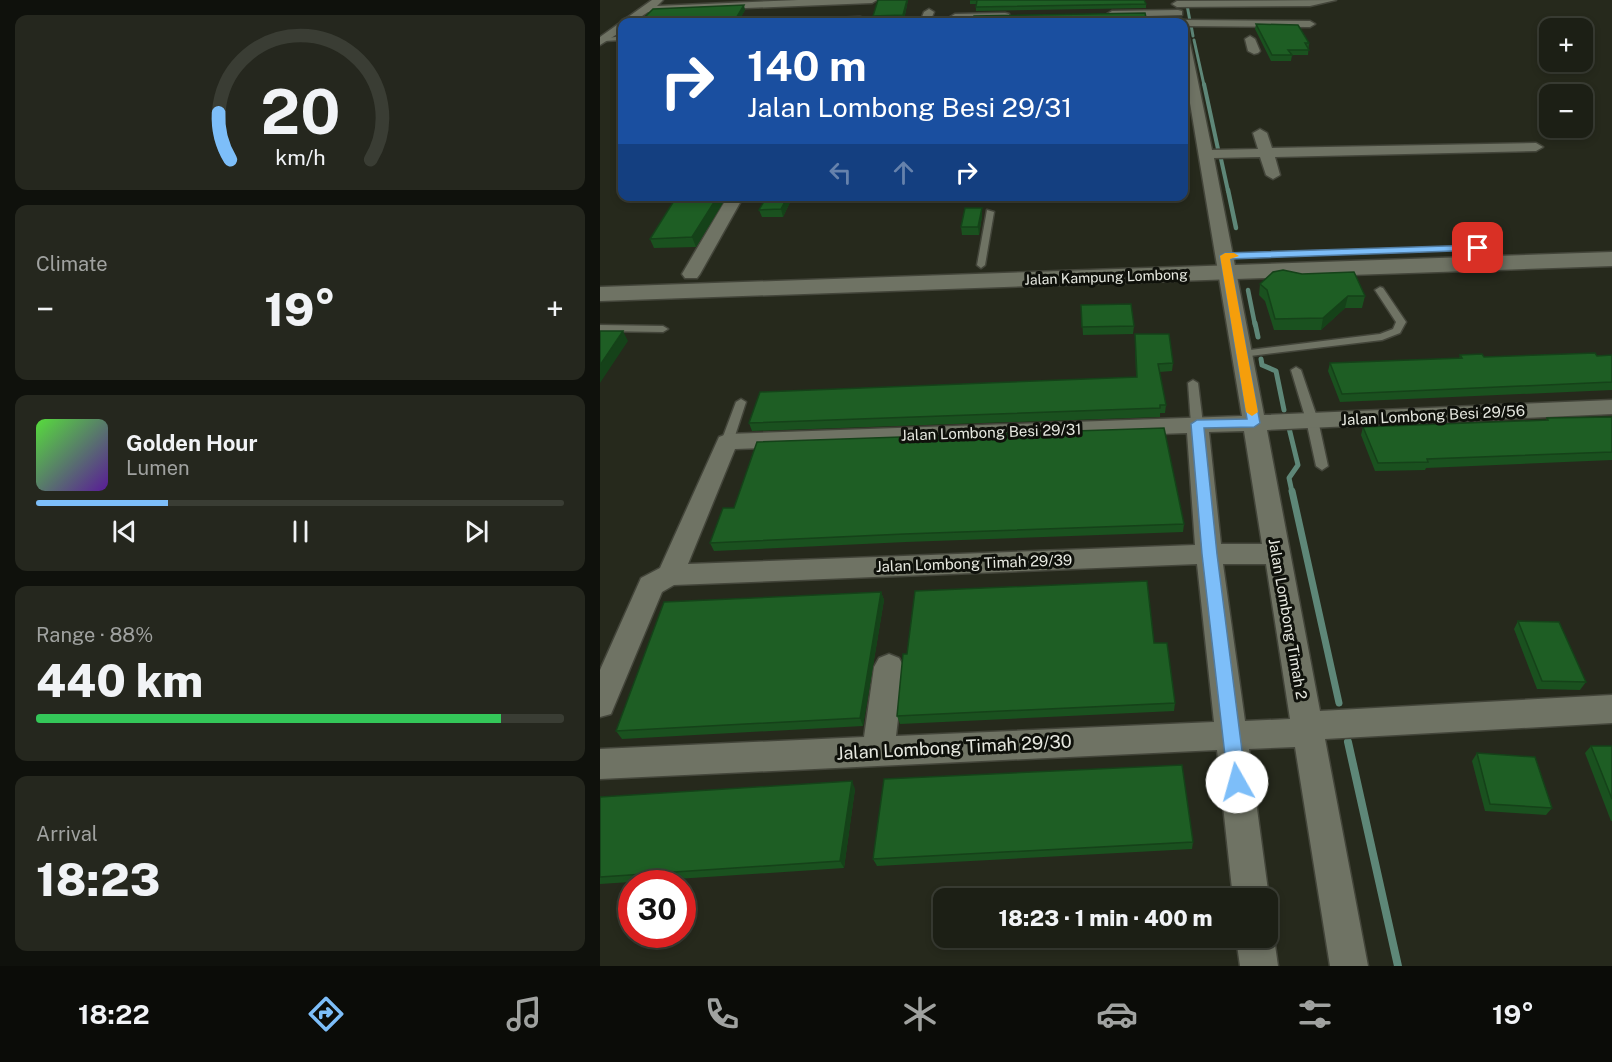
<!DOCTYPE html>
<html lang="en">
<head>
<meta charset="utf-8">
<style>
  :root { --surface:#1c1f15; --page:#25271e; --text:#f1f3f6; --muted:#a0a2a0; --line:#3a3d34; --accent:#7dbef9 }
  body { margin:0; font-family:"Public Sans",sans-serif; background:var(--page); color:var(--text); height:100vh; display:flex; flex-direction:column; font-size:22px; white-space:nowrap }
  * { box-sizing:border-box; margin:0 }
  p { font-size:20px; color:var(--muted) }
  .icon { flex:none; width:33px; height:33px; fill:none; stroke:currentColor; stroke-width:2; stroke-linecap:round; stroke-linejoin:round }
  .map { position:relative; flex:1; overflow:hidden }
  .drawer { display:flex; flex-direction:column; gap:15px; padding:15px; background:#0f110c; width:600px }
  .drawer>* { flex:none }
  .hud { position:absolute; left:18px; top:18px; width:570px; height:183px; border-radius:12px; box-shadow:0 3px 9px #0003,0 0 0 2px var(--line); background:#1a4fa0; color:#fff; overflow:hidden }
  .controls { position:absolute; left:939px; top:18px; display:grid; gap:12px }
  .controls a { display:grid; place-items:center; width:54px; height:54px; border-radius:12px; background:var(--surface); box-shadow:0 3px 9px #0003,0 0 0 2px var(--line); font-size:30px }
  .speed { position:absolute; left:18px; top:870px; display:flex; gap:12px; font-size:30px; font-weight:700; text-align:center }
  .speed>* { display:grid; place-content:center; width:78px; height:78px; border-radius:50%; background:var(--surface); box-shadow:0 3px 9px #0003,0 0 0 2px var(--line); line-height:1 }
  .speed .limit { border:9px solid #d22; background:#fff; color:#111 }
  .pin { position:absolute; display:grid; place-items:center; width:51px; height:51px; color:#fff; margin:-26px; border-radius:12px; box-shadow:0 3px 9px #0006 }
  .me { position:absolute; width:66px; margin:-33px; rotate:353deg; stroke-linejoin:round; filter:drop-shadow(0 0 4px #0008) }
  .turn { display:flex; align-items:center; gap:21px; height:126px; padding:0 30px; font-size:27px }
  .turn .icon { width:78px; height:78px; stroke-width:2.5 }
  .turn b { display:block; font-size:42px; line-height:51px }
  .lanes { display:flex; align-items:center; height:57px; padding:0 30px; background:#0003; justify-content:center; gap:30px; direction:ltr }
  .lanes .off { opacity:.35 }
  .big { font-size:45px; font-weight:800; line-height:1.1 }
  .drawer .card { flex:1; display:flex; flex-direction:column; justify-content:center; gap:9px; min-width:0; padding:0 21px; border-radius:12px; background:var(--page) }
  .drawer .dial { align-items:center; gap:0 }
  .dial svg { height:156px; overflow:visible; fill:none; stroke:var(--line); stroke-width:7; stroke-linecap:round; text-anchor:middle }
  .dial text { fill:var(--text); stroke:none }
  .song { display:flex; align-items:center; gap:18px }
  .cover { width:72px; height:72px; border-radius:9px; background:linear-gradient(135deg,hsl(110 70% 55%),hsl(270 70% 35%)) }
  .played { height:6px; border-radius:3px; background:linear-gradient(90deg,var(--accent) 25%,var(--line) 25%) }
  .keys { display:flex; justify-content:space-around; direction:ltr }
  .heat { display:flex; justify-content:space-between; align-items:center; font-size:33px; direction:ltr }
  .charge { height:9px; border-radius:4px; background:linear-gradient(90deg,#34c759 88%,var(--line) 0) }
  .trip { position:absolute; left:333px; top:888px; width:345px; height:60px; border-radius:12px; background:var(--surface); box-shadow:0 3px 9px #0003,0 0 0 2px var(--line); font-weight:800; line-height:60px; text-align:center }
  .dock { display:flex; height:96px; justify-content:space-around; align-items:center; background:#0b0c08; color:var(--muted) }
  .dock .icon { width:42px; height:42px }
  .dock .current { color:var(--accent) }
  .dock b { font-size:27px; color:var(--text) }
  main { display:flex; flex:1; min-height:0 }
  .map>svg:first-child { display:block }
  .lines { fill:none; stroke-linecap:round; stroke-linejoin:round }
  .stream-far5 { stroke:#5e8778; stroke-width:3 }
  .stream-far4 { stroke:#5e8778; stroke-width:4 }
  .stream-far3 { stroke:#5e8778; stroke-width:4.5 }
  .stream-far2 { stroke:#5e8778; stroke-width:5 }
  .stream-far1 { stroke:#5e8778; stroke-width:7 }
  .stream { stroke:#5e8778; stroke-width:8 }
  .service-casing { stroke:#43453a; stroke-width:3 }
  .minor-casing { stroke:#43453a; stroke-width:3 }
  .tertiary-casing { stroke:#43453a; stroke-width:3 }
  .service { fill:#6f7364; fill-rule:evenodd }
  .minor { fill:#6f7364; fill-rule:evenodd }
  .tertiary { fill:#6f7364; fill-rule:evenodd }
  .wall { fill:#1a511f }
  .shaded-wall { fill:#154219 }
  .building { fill:#1e5e24; stroke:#154219; stroke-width:1.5 }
  .route { fill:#7dbef9; stroke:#517ca2; stroke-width:1.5 }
  .slow { fill:#f59e0b }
  .labels { text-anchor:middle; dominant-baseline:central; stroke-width:6; stroke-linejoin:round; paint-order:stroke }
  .far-street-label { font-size:14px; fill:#e6e8e0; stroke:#0f110b }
  .street-label { font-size:15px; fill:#e6e8e0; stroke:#0f110b }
  .near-street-label { font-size:18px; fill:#e6e8e0; stroke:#0f110b }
</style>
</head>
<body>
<main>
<section class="drawer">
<div class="card dial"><svg viewBox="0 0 100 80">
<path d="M14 69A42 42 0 1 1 86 69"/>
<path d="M14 69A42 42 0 0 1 8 45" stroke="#7dbef9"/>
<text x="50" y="56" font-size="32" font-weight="700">20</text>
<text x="50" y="72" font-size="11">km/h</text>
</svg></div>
<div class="card"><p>Climate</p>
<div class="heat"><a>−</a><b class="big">19°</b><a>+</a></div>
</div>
<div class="card">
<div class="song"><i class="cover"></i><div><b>Golden Hour</b><p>Lumen</p></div></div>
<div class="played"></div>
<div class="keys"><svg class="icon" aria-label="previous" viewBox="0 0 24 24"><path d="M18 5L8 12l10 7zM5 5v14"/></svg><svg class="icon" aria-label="pause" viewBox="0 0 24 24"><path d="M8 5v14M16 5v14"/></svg><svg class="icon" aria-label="next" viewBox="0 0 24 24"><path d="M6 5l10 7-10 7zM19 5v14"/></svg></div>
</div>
<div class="card"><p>Range · 88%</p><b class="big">440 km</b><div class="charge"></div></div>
<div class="card"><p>Arrival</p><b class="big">18:23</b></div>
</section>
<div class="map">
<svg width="1012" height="966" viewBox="0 0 1012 966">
  <rect width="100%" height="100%" fill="#26291c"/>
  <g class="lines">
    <g class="stream-far5">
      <polyline points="587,5 590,21"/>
      <polyline points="591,25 593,36"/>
      <polyline points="594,40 604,85"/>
    </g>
    <g class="stream-far4">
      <polyline points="604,84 618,149"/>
      <polyline points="621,159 628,191"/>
    </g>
    <g class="stream-far3">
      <polyline points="628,190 636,228"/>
      <polyline points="648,290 655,325"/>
    </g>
    <g class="stream-far2">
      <polyline points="655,323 658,337"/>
      <polyline points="661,359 662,365 676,371 684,410"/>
      <polyline points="689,428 698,465 689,478 692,492"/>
    </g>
    <polyline class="stream-far1" points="692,491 739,703"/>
    <polyline class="stream" points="748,742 798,966"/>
    <g class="service-casing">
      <g id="service">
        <polygon points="22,36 22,40 4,41 1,39"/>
        <polygon points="387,210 394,212 385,265 381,268 377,265"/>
        <polygon points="780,287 783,288 806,322 800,333 782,340 642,357 637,354 642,351 780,334 793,329 796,322 775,290"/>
        <polygon points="0,325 63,326 68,329 63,332 0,331"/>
        <polygon points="696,367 701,370 718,420 728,466 722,470 716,466 706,420 691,370"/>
        <polygon points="593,380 598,383 603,424 597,428 591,424 588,383"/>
        <polygon points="141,399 146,402 133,442 131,445 123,445 121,442 136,402"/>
      </g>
    </g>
    <g class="minor-casing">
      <g id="minor">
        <polygon points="52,0 63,0 57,6 198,0 277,0 272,3 48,12 33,22 22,22 22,31 0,45 0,37"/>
        <polygon points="736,0 710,6 577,7 572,4 577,1"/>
        <polygon points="329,9 334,12 330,22 320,22 324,12"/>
        <polygon points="578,10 582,11 582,15 512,17 507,14 512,11"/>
        <polygon points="405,13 409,14 409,18 355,20 350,17 355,14"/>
        <polygon points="260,17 264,18 264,22 199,22 204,19"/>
        <polygon points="584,20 710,21 715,24 710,27 584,26 584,22 579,22"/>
        <path d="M 584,35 L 589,38 L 612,150 L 658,149 L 653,133 L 660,129 L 667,133 L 672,148 L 936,143 L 943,147 L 936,151 L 675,157 L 680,175 L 673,179 L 666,175 L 660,157 L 614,158 L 664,415 L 1012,400 L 1012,414 L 667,430 L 720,711 L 1012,695 L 1012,723 L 725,739 L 768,966 L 730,966 L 695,747 L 649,749 L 669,898 L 668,902 L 668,898 L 633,898 L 617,750 L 0,779 L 0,749 L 264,737 L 274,667 L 279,658 L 289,654 L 299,658 L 304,667 L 296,736 L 614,722 L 597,564 L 74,585 L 62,592 L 11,714 L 0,717 L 0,670 L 41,578 L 60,568 L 119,437 L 127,434 L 642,416 L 584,67 ZM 644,431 L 662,544 L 621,544 L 609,432 ZM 587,433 L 595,545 L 88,564 L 135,449 ZM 623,564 L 666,564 L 690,719 L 645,721 Z"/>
        <polygon points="650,36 655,39 660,51 658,53 654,54 648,51 645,39"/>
        <polygon points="134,196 141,201 100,274 97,278 85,278 82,274 125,201 127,198"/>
        <polygon points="668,924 674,938 678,966 640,966 636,938 668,938"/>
      </g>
    </g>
    <g class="tertiary-casing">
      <polygon id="tertiary" points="1012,252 1012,266 0,301 0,287"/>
    </g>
    <use href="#service" class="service"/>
    <use href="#minor" class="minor"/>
    <use href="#tertiary" class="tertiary"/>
  </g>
  <g class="wall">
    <polygon points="308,0 304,20 274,21 273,16"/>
    <polygon points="370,0 546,4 546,8 376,11 376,4 370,4"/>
    <polygon points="145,10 138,22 40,22"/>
    <polygon points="656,24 709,43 708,55 692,55 691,61 671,61 655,29"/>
    <polygon points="77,196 127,196 96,247 54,248 50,239"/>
    <polygon points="167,196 193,196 183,217 162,217 159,210"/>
    <polygon points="382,216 379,235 362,235 361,227"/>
    <polygon points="660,284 765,296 762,308 745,308 721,330 674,330 665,301 659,295"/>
    <polygon points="481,305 534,326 533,334 483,335"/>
    <polygon points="535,334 573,363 572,371 559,372 566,405 565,413 560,413 560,417 152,431 149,423 536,377"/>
    <polygon points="860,355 884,357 1012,355 1012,390 740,402 728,371 730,363 859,359"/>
    <polygon points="1012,417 1012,460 826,468 825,470 775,471 761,435 763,427 946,420 947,418"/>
    <polygon points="123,508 584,524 583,532 306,542 114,551 110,543"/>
    <polygon points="281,592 284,600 263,726 22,739 16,731"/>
    <polygon points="918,621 986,682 980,690 937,689 914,629"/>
    <polygon points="554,643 575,703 574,711 300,724 297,716"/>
    <polygon points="991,746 1012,746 1012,821 1011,821 985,753"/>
    <polygon points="877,753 952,808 946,815 885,811 872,761"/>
    <polygon points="255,789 244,868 0,884 0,797"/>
    <polygon points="593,842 592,849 277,866 273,859"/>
  </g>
  <g class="shaded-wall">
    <polygon points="307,0 308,0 304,20 303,15"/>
    <polygon points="144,5 145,10 138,22 136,22 135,20"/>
    <polygon points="118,196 127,196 96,247 92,237"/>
    <polygon points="188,196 193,196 183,217 181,209"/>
    <polygon points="382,208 382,216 379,235 378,227"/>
    <polygon points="748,296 745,308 721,330 723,318"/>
    <polygon points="23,331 28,341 0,383 0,365"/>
    <polygon points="281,592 284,600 263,726 260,718"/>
    <polygon points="252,781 255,789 244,868 240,861"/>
  </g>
  <g class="building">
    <polygon points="278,0 307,0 303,15 273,16"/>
    <polygon points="370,0 544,0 546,4 376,7 377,0"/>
    <polygon points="144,5 135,20 122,20 120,22 93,22 94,21 40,22 53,9"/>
    <polygon points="545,13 547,22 373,22 374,16"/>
    <polygon points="656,24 698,25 709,43 705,43 709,50 688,50 692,55 672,55"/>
    <polygon points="77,196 118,196 92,237 50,239"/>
    <polygon points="167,196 188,196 181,209 159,210"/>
    <polygon points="365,208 382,208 378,227 361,227"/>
    <polygon points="683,270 702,274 754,272 765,296 748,296 723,318 675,319 667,290 660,284 673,272"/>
    <polygon points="531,304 534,326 482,327 481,305"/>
    <polygon points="0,331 23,331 0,365"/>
    <polygon points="535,334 569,334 573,363 558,364 566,405 560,405 560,408 149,423 160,392 537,377"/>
    <polygon points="995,353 997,356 1012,355 1012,382 742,394 730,363 862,358 860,355 882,354 884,357"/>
    <polygon points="1012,417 1012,452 827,459 828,462 778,463 763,427 948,420 947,418"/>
    <polygon points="564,428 584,524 304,534 110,543 123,508 134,508 157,442"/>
    <polygon points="547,581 554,643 567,643 575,703 297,716 303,654 307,654 315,591"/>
    <polygon points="281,592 260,718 16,731 64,602"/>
    <polygon points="918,621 959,622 986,682 942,681"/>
    <polygon points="991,746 1012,746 1012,799"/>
    <polygon points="877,753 935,757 952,808 890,804"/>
    <polygon points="582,765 593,842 273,859 284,779"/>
    <polygon points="252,781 240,861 0,877 0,797"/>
  </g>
  <polygon class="route" points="878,245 881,246 881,250 630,259 660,423 654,427 604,428 617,554 646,782 643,788 637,790 630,788 628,782 602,554 591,424 597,420 647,419 620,256 625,253"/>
  <polygon class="slow" points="625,253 634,253 639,256 630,259 658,412 652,416 646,412 620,256"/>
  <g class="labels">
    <g class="far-street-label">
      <text transform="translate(506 277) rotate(-2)">Jalan Kampung Lombong</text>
    </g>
    <g class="street-label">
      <text transform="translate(833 415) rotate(-3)">Jalan Lombong Besi 29/56</text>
      <text transform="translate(391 432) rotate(-2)">Jalan Lombong Besi 29/31</text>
      <text transform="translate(374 563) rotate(-2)">Jalan Lombong Timah 29/39</text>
      <text transform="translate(688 619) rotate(80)">Jalan Lombong Timah 2</text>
    </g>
    <g class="near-street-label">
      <text transform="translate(354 747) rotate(-3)">Jalan Lombong Timah 29/30</text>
    </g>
  </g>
</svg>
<div class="controls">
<a>+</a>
<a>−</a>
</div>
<div class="speed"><div class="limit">30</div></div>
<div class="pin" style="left:878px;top:248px;background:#d93025"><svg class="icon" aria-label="arrive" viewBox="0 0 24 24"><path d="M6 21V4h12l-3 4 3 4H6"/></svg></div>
<svg class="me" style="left:637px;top:782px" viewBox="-20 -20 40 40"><circle r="19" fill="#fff"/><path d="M0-13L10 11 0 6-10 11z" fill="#7dbef9"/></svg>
<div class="trip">18:23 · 1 min · 400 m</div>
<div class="hud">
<div class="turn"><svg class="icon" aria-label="right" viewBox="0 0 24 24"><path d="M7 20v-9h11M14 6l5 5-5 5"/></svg><div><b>140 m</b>Jalan Lombong Besi 29/31</div></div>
<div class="lanes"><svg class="icon off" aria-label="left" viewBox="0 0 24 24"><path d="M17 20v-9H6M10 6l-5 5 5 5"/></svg><svg class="icon off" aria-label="ahead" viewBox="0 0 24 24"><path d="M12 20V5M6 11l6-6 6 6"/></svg><svg class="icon" aria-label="right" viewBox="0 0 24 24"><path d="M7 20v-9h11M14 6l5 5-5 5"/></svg></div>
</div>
</div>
</main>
<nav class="dock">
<b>18:22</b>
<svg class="icon current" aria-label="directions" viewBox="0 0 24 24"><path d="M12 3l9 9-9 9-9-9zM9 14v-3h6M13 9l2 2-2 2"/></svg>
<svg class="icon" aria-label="music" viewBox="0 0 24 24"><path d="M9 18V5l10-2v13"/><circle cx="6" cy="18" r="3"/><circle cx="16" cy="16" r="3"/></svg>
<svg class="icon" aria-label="phone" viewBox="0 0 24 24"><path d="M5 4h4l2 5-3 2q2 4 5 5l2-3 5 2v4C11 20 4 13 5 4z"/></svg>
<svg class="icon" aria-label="climate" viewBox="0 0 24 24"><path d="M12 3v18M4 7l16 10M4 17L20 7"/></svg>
<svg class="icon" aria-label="car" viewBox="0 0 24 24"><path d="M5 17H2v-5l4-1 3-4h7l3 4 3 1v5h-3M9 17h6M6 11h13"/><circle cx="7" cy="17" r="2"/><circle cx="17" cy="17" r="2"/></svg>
<svg class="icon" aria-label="filters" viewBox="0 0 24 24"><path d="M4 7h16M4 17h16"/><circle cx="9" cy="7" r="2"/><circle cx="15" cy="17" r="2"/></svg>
<b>19°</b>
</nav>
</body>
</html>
